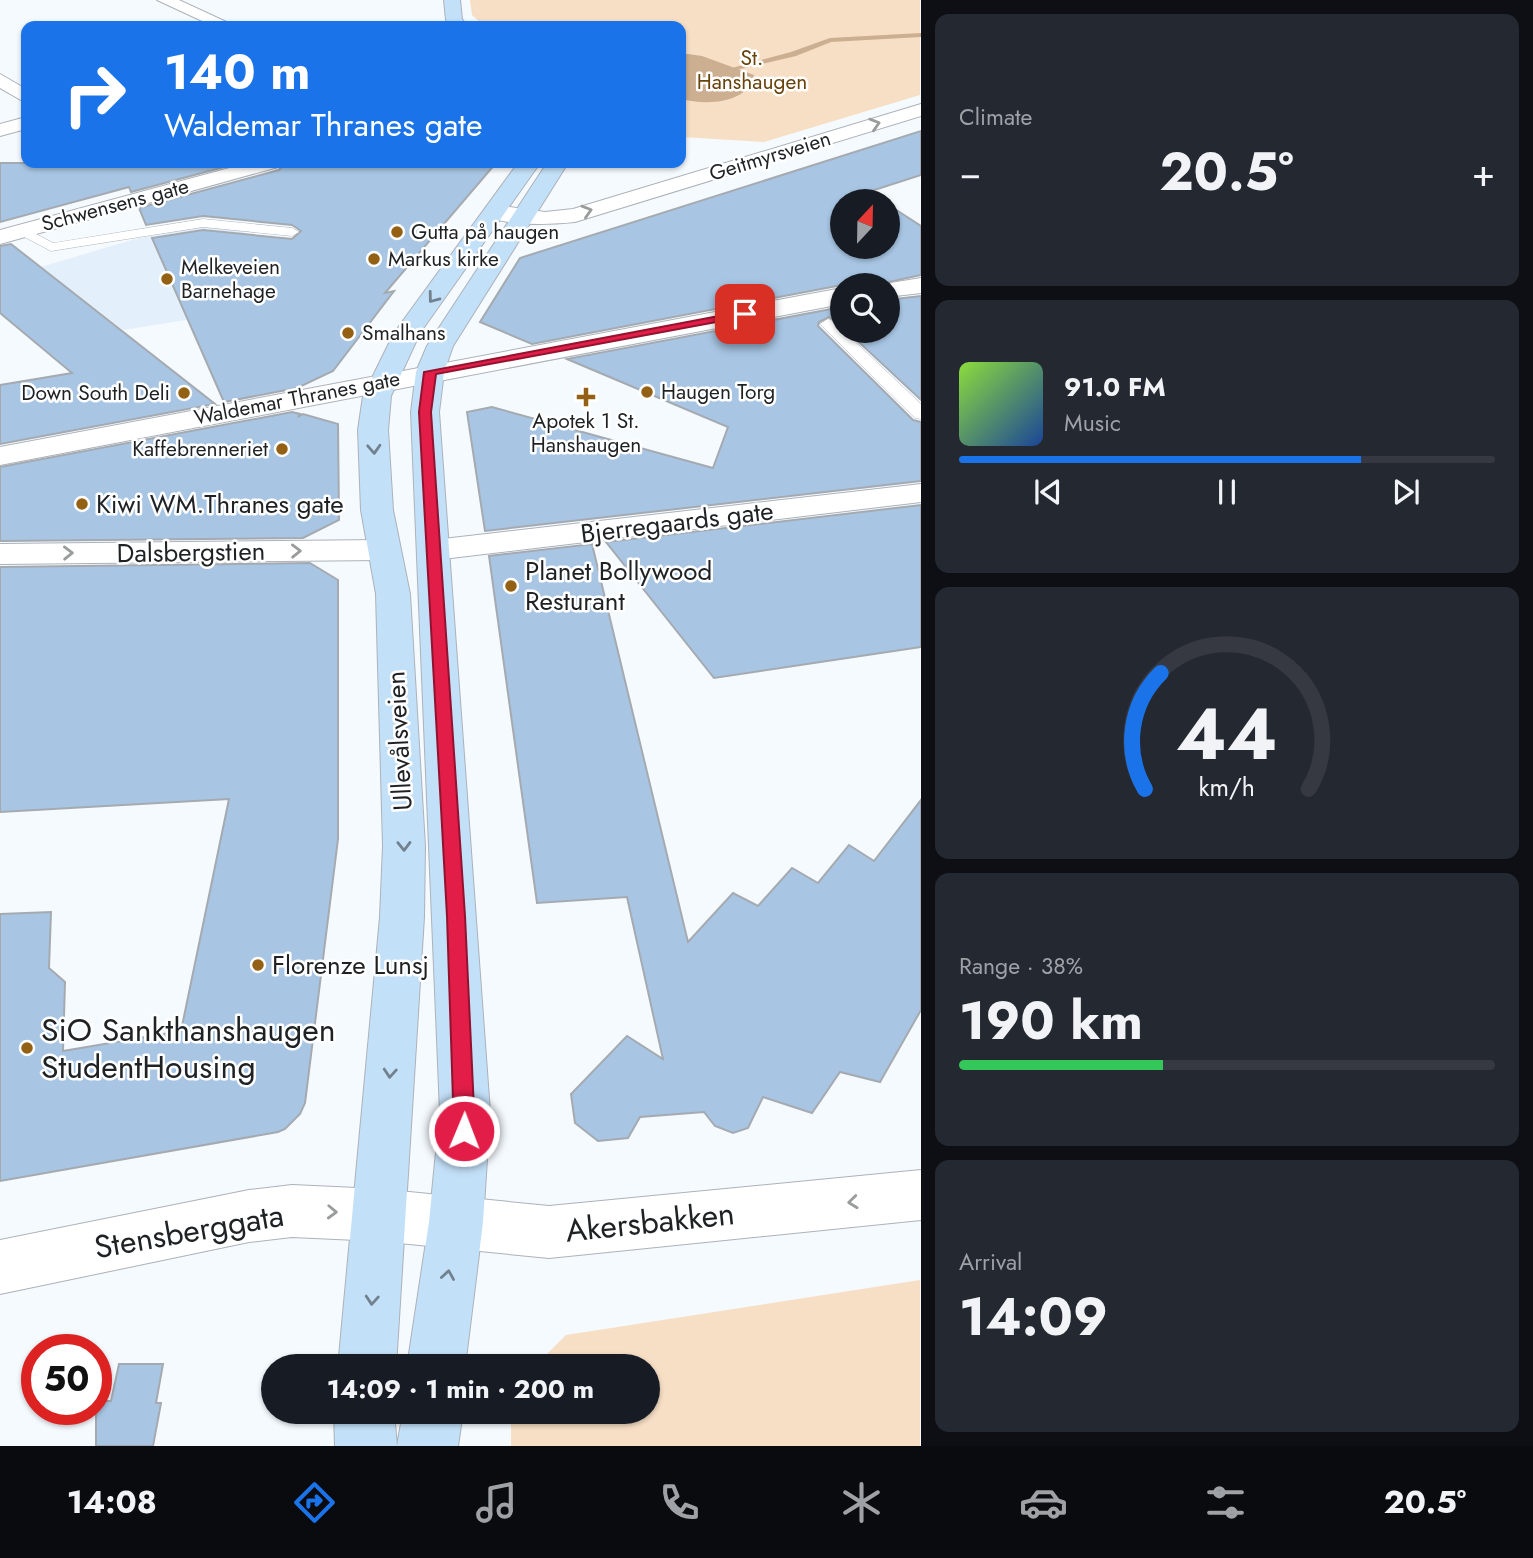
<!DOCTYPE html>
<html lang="en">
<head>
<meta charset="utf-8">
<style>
  :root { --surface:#171b24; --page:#242831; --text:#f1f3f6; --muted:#9ea1a6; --line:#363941; --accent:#1a73e8 }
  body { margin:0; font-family:Jost,sans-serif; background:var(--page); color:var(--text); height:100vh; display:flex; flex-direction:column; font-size:26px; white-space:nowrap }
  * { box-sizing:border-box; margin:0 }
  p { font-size:23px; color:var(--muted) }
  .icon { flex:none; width:38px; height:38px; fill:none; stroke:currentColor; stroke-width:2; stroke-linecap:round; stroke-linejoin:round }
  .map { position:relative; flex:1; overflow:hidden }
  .details { display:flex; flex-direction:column; gap:14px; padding:14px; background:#0d0f14; width:612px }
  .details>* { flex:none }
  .hud { position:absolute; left:21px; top:21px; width:665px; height:147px; border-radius:14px; box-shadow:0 2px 5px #0004; background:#1a73e8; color:#fff; overflow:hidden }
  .needle { width:46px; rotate:22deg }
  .fabs { position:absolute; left:830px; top:189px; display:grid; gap:14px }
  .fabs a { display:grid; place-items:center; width:70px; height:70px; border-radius:50%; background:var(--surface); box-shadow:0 2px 5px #0004; font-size:35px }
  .speed { position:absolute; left:21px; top:1334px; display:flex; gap:14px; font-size:35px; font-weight:700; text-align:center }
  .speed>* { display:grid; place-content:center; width:91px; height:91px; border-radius:50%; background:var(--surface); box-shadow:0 2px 5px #0004; line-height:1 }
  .speed .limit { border:10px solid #d22; background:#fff; color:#111 }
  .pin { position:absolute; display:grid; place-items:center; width:60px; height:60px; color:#fff; margin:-30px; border-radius:14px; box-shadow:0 4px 10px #0006 }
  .me { position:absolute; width:77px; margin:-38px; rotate:1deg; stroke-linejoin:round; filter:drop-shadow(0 0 5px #0008) }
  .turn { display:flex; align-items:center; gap:24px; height:147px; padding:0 28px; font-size:32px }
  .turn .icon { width:91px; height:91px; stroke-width:2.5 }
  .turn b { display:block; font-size:49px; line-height:60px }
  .big { font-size:52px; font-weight:700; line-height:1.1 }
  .details .card { flex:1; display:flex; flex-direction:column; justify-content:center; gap:10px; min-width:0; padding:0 24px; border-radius:14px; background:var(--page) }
  .details .dial { align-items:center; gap:0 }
  .dial svg { height:182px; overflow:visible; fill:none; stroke:var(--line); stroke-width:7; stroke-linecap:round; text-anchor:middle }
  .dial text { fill:var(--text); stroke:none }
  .song { display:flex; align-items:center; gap:21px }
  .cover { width:84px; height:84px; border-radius:10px; background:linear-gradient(135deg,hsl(90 70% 55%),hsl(220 70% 35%)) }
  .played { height:7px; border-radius:4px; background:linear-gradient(90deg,var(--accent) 75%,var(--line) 75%) }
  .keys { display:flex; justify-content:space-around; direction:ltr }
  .heat { display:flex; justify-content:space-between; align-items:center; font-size:38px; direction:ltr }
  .charge { height:10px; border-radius:5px; background:linear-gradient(90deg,#34c759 38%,var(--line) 0) }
  .trip { position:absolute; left:261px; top:1354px; width:399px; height:70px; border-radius:35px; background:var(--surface); box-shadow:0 2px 5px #0004; font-weight:700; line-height:70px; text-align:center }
  .dock { display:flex; height:112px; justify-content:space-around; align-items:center; background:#090b0e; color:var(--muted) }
  .dock .icon { width:49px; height:49px }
  .dock .on { color:var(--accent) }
  .dock b { font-size:32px; color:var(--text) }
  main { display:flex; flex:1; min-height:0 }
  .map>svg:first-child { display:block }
  .built { fill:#e3effb }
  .green { fill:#f7dfc5 }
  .water { fill:#cbaf90 }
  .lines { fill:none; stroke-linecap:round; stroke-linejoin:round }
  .stream { fill:#cbaf90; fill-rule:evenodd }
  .building { fill:#a8c6e4; stroke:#a4aab0; stroke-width:2 }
  .service-casing { stroke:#acb2b8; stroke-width:1 }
  .minor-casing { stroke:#acb2b8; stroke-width:2 }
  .tertiary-casing { stroke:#acb2b8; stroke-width:2 }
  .secondary-casing { stroke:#acb2b8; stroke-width:2 }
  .service { fill:#fff; fill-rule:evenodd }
  .minor { fill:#fff; fill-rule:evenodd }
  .tertiary { fill:#fff; fill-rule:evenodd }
  .secondary { fill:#c3e0f9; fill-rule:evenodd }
  .oneway { stroke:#9a9c9c }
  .oneway2 { stroke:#71818e }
  .route { fill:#e11d48; stroke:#92132f; stroke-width:2 }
  .poi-dot { fill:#946114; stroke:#fff; stroke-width:2.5 }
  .labels { text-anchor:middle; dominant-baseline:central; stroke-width:5; stroke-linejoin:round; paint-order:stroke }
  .far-park-label { font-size:21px; fill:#68430b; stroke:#fff }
  .far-street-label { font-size:21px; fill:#1f2224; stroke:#fff }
  .far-poi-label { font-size:21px; fill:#1f2224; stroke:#fff; text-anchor:start }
  .poi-label { font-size:26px; fill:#1f2224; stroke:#fff; text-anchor:start }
  .street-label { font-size:26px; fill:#1f2224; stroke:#fff }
  .near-poi-label { font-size:32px; fill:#1f2224; stroke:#fff; text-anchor:start }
  .near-street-label { font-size:32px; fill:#1f2224; stroke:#fff }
</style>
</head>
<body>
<main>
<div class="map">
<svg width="921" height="1446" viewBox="0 0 921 1446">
  <rect width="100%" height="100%" fill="#f5faff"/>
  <polygon class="built" points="201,227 236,229 252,236 262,308 123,330 41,267 135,239"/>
  <g class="green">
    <polygon points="470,0 920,0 920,95 764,142 681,137 681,26 484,26 472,15"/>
    <polygon points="920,1280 920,1446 511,1446 511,1412 648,1412 648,1367 534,1367 566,1335"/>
  </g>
  <path class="water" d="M 681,53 L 702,56 L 754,75 C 747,105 705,105 681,99 Z"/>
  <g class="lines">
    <polygon class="stream" points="921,33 921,37 831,42 796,56 736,70 732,68 791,52 830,38"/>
  </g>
  <g class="building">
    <polygon points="921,131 921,175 868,192 882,201 842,201 842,247 887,247 887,204 921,226 921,275 875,285 842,285 532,344 480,322 520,258"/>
    <polygon points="0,163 239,163 131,192 129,187 0,222"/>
    <polygon points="285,163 496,163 385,293 394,291 333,371 297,388 224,402 152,238 203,230 292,239 301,231 292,225 203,216 146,225 139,208 279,170"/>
    <polygon points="11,244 215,404 0,444 0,385 72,373 0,313 0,246"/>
    <polygon points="921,296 921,400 847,331 887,331 887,300"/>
    <polygon points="842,307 842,326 829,317 819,322 818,326 913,420 921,422 921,481 485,531 467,412 492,407 713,468 728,427 567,359"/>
    <polygon points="292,412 300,414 298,417 303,414 338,424 339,520 303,538 0,541 0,467"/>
    <polygon points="921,505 921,647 714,678 606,542"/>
    <polygon points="592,544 688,942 733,893 758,906 792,868 818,883 849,845 874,861 921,800 921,1010 880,1082 840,1072 812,1113 763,1097 748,1128 733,1133 715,1126 704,1112 640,1117 628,1138 598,1141 575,1123 571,1094 627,1036 663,1059 627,897 537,903 489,556"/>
    <polygon points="310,563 338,580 338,839 305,1103 300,1114 285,1129 278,1132 0,1181 0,914 51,912 49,968 65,982 63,1051 181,1031 229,799 0,812 0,567"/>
    <polygon points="119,1364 163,1364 156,1403 161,1403 153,1446 96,1446 96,1401 111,1401"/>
  </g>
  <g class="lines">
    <g class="service-casing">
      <g id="service">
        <polygon points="203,219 292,228 299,232 292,236 203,227 51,251 13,231 25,228 53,243"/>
        <polygon points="828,319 833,321 921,404 921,419 915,418 823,327 820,324"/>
      </g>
    </g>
    <g class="minor-casing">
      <g id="minor">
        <polygon points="157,0 179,0 235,26 213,26"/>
        <polygon points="0,74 26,89 26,103 0,88"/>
        <path d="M 921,104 L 921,116 L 575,222 C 556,224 496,228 485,212 L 496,205 L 545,212 L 573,209 Z"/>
        <polygon points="26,117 26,129 0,136 0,124"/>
        <polygon points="248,163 282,163 278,167 0,244 0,230"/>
        <polygon points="921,484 921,502 434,560 422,557 417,550 422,543 434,540"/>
        <polygon points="382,540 394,543 399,550 394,557 382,560 0,564 0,544"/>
        <polygon points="921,1170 921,1220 549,1258 379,1241 360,1233 352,1215 360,1197 379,1189 549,1206"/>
      </g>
    </g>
    <g class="tertiary-casing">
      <g id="tertiary">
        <polygon points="921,278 921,293 887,297 887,285 878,285"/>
        <polygon points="842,288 842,304 0,465 0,447"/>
        <polygon points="292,1185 379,1189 398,1197 406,1215 398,1233 379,1241 292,1237 249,1242 0,1294 0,1240 249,1190"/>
      </g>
    </g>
    <g class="secondary-casing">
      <g id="secondary">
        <polygon points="444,0 460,0 462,19 467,26 450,26 446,20"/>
        <polygon points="518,163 540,163 420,333 391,396 388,430 393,510 410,594 425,846 424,917 396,1367 338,1367 380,917 383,846 376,594 361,510 358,430 363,396 394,333"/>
        <polygon points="547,163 568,163 453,346 444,372 439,412 490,1112 483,1222 465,1367 407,1367 429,1222 440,1112 411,412 416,372 427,346"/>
        <polygon points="334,1412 394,1412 397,1446 403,1412 463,1412 458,1446 335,1446"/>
      </g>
    </g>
    <use href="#service" class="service"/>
    <use href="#minor" class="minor"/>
    <use href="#tertiary" class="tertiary"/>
    <use href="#secondary" class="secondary"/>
  </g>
  <defs><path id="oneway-chevron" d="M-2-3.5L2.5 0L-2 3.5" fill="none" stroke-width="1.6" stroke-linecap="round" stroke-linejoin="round" transform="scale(1.75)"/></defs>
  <g class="oneway">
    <use href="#oneway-chevron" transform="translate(875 124) rotate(-17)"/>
    <use href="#oneway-chevron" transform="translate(587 211) rotate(-17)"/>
    <use href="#oneway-chevron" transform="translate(296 551) rotate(-1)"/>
    <use href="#oneway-chevron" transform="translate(68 553) rotate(-1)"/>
    <use href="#oneway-chevron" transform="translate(853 1202) rotate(174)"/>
    <use href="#oneway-chevron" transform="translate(332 1212) rotate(2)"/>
  </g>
  <g class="oneway2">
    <use href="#oneway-chevron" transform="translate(433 298) rotate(127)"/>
    <use href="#oneway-chevron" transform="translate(374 449) rotate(87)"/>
    <use href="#oneway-chevron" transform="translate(404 846) rotate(89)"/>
    <use href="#oneway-chevron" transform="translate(390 1073) rotate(94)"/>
    <use href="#oneway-chevron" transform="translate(448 1275) rotate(-81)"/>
    <use href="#oneway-chevron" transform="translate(372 1300) rotate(94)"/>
  </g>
  <polygon class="route" points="745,311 749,312 749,316 436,374 431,412 465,916 475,1131 472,1138 464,1141 457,1138 454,1131 447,916 419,412 424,372"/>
  <g class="poi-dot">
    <circle cx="397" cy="232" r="7"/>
    <circle cx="374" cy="259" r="7"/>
    <circle cx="167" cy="279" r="7"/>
    <circle cx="348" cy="333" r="7"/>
    <circle cx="647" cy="392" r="7"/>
    <circle cx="184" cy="393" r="7"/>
    <path d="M582.5 386.5h7v7h7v7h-7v7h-7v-7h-7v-7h7z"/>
    <circle cx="282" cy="449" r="7"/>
    <circle cx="82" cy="504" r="7"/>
    <circle cx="511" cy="586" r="7"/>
    <circle cx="258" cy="965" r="7"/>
    <circle cx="27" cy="1048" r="7"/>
  </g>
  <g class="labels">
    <g class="far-park-label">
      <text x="752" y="58">St.<tspan x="752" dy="24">Hanshaugen</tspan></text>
    </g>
    <g class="far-street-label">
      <text transform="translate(770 156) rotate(-17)">Geitmyrsveien</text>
      <text transform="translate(115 205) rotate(-15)">Schwensens gate</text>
      <text transform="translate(297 398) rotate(-11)">Waldemar Thranes gate</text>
    </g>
    <g class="far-poi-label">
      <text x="411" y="232">Gutta på haugen</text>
      <text x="388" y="259">Markus kirke</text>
      <text x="181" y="267">Melkeveien<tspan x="181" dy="24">Barnehage</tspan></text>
      <text x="362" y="333">Smalhans</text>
      <text x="661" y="392">Haugen Torg</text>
      <text x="170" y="393" text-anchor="end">Down South Deli</text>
      <text x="586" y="421" text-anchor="middle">Apotek 1 St.<tspan x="586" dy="24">Hanshaugen</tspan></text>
      <text x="268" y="449" text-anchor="end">Kaffebrenneriet</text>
    </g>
    <g class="poi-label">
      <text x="96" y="504">Kiwi WM.Thranes gate</text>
      <text x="525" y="571">Planet Bollywood<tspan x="525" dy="30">Resturant</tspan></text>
      <text x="272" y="965">Florenze Lunsj</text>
    </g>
    <g class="street-label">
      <text transform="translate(677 522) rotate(-7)">Bjerregaards gate</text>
      <text transform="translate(191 552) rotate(-1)">Dalsbergstien</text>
      <text transform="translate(399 741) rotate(-93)">Ullevålsveien</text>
    </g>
    <g class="near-poi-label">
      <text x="41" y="1030">SiO Sankthanshaugen<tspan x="41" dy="37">StudentHousing</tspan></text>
    </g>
    <g class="near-street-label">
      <text transform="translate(650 1222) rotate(-6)">Akersbakken</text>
      <text transform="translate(189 1231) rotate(-10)">Stensberggata</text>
    </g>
  </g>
</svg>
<div class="fabs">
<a><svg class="needle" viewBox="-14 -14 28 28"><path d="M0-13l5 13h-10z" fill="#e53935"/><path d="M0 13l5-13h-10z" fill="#9ea1a6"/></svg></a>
<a><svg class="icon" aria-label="search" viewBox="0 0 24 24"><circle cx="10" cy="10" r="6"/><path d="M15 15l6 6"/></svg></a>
</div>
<div class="speed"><div class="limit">50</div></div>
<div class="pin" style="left:745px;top:314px;background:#d93025"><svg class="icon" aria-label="arrive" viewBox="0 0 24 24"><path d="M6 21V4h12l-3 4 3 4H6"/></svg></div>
<svg class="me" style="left:464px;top:1131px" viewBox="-20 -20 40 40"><circle r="17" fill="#e11d48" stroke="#fff" stroke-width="3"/><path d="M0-11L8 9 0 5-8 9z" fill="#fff"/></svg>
<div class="trip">14:09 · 1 min · 200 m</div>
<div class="hud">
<div class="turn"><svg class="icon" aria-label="right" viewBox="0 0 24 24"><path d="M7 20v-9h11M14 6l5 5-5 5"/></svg><div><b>140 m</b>Waldemar Thranes gate</div></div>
</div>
</div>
<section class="details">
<div class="card"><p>Climate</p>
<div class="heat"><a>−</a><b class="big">20.5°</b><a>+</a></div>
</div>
<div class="card">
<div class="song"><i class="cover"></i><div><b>91.0 FM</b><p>Music</p></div></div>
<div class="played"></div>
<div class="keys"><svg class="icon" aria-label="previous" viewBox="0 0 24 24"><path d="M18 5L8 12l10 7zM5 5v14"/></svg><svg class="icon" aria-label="pause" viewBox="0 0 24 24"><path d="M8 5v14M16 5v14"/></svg><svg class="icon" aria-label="next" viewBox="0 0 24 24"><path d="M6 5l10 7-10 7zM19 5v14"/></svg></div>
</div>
<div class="card dial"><svg viewBox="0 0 100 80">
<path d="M14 69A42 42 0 1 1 86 69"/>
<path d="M14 69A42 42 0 0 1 21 18" stroke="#1a73e8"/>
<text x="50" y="56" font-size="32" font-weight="700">44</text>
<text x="50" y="72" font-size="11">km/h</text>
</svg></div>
<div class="card"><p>Range · 38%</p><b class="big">190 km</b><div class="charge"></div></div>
<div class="card"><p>Arrival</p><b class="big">14:09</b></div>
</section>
</main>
<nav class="dock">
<b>14:08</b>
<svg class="icon on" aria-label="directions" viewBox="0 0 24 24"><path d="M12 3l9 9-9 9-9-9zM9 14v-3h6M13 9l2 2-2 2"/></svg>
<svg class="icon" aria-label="music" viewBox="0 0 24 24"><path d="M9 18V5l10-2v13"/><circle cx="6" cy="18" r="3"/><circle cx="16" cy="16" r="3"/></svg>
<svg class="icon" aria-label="phone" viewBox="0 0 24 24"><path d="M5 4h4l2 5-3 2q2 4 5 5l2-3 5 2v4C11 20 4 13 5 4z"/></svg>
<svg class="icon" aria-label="climate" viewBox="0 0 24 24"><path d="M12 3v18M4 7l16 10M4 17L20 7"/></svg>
<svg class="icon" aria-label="car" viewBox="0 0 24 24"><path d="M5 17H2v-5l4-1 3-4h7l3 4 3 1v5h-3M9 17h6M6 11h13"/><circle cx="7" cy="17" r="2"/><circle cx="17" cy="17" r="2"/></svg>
<svg class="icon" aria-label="filters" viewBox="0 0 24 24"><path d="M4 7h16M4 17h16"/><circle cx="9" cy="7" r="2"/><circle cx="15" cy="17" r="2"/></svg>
<b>20.5°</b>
</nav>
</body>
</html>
